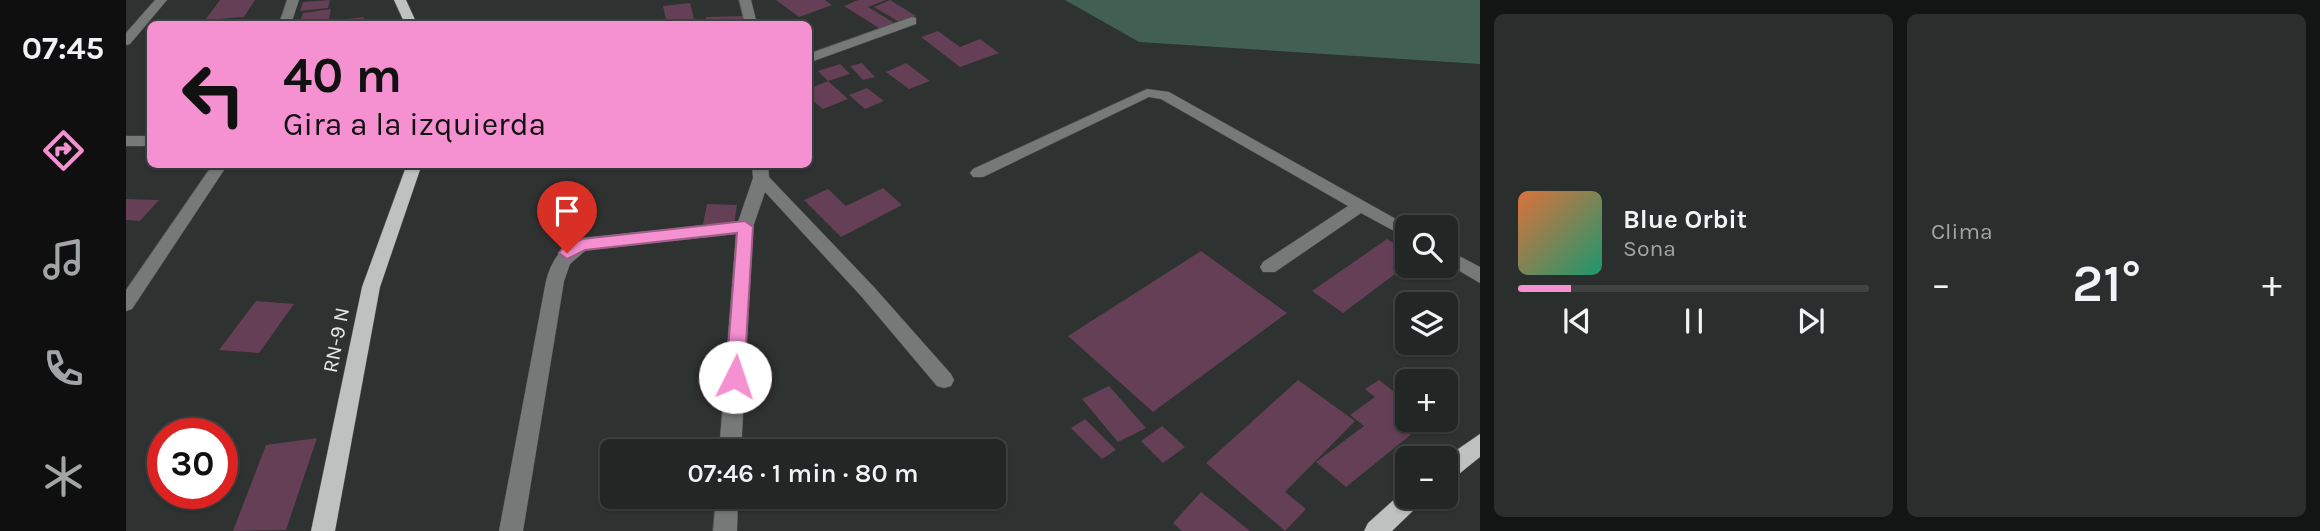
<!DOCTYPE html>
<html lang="es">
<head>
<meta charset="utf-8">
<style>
  :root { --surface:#222624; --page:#2a2e2c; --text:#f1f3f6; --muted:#a2a5a6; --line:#3f4341; --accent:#f590d1 }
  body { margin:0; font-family:Karla,sans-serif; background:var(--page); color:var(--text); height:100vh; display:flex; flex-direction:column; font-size:26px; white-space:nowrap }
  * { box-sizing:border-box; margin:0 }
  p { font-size:23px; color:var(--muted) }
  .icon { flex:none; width:38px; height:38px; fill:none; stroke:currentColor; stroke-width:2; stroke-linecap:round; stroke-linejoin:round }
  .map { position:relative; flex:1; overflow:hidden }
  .panel { display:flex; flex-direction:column; gap:14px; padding:14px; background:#131514; width:840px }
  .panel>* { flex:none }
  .guide { position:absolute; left:21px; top:21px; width:665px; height:147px; border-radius:10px; box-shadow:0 2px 5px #0004,0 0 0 2px var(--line); background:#f590d1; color:#111; overflow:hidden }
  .controls { position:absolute; left:1269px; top:215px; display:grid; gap:14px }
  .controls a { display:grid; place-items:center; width:63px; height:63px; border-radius:10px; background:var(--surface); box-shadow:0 2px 5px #0004,0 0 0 2px var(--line); font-size:35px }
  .speed { position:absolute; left:21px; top:418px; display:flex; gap:14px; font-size:35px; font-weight:700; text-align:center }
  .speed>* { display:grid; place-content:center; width:91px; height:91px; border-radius:50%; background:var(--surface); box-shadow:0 2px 5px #0004,0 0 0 2px var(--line); line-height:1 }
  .speed .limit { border:10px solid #d22; background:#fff; color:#111 }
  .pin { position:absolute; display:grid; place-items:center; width:60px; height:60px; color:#fff; margin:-72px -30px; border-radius:50% 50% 50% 0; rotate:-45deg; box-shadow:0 0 7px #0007 }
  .pin .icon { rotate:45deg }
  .me { position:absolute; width:77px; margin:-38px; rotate:4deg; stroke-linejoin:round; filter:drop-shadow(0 0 5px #0008) }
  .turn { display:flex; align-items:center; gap:24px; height:147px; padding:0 21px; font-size:32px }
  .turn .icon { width:91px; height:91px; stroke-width:2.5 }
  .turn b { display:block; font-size:49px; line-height:60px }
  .big { font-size:52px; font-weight:600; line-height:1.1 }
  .panel .tile { flex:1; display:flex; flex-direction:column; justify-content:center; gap:10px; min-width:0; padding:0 24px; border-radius:10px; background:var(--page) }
  .song { display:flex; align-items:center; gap:21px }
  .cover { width:84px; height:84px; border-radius:10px; background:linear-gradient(135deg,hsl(20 70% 55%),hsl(160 70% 35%)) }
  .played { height:7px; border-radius:4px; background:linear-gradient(90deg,var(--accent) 15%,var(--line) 15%) }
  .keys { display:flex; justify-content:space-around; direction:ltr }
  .heat { display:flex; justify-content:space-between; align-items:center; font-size:38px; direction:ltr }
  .panel .tiles { flex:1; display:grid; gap:14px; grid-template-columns:repeat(2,1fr) }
  .trip { position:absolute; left:474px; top:439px; width:406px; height:70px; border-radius:10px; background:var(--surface); box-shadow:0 2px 5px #0004,0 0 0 2px var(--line); font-weight:600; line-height:70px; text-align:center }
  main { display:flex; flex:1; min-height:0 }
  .dock { display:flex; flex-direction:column; width:126px; justify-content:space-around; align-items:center; background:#0e0f0e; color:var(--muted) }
  .dock .icon { width:49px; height:49px }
  .dock .selected { color:var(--accent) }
  .dock b { font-size:32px; color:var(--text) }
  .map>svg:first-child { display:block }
  .green { fill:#425f53 }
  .building { fill:#643f56 }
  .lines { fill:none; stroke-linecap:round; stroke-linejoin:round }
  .minor-casing { stroke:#4b4f4d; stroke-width:1 }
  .major-casing { stroke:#4b4f4d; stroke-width:1 }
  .minor { fill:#777978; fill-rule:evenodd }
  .major { fill:#bdc1bf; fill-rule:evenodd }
  .route { fill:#f590d1; stroke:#9f5e88; stroke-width:2 }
  .labels { text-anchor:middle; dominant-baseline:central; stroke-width:7; stroke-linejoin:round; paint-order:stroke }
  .street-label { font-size:21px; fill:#e4e7e6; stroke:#2e3230 }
</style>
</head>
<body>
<main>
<nav class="dock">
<b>07:45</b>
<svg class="icon selected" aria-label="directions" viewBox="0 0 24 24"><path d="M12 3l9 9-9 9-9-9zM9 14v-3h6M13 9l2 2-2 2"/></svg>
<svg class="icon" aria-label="music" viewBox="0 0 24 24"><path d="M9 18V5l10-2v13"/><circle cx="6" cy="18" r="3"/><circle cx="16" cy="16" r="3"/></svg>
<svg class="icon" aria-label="phone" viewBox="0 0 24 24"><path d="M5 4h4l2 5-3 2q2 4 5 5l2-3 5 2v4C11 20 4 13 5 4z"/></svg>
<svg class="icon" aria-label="climate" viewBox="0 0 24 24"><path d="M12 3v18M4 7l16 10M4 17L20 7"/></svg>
</nav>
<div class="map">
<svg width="1354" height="531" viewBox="0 0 1354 531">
  <rect width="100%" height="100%" fill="#2e3230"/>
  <polygon class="green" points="939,0 1354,0 1354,64 1013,42"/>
  <g class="building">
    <polygon points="94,0 129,0 118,17 79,20"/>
    <polygon points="204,0 202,8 174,11 177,2"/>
    <polygon points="650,0 699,0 706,5 673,17"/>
    <polygon points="732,0 760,0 742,7 770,24 756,30 718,6"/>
    <polygon points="764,0 790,16 775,23 748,7"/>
    <polygon points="564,3 569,23 541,24 537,6"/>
    <polygon points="205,9 202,24 173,24 177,13"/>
    <polygon points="618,16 618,24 579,24 580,17"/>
    <polygon points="238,17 236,24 205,24 206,21"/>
    <polygon points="812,31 834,47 854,39 873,53 834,67 795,37"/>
    <polygon points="736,63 749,77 737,80 724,66"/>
    <polygon points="780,63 804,81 783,89 760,72"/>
    <polygon points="714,64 724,74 702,81 692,71"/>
    <polygon points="702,81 722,99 697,109 682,97 682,89"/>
    <polygon points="741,88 758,101 739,109 723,95"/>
    <polygon points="564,164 609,164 608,167 564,167"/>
    <polygon points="757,188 776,205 715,237 678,200 702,189 720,206"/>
    <polygon points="0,199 33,200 14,221 0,220"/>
    <polygon points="581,204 611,205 608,225 577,224"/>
    <polygon points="1261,239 1281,251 1281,265 1217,313 1186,291"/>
    <polygon points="1075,251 1161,313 1027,412 942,336"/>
    <polygon points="130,301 168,304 133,353 93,350"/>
    <polygon points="1172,380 1229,421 1159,492 1180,509 1159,531 1080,463"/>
    <polygon points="1253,380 1281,402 1281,420 1303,420 1220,487 1190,462 1238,426 1224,415 1249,397 1239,389"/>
    <polygon points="983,386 1020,428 992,442 956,399"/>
    <polygon points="959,419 990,450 976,459 945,428"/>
    <polygon points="1036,426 1059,447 1037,463 1015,441"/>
    <polygon points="191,438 160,530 107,531 140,445"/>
    <polygon points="1075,492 1124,531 1056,531 1047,523"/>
  </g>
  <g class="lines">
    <g class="minor-casing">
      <g id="minor">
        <polygon points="29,0 41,0 4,44 0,45 0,33"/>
        <polygon points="161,0 173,0 165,24 153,24"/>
        <polygon points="613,0 625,0 631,24 619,24"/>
        <polygon points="786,17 790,18 790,24 682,63 682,54"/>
        <polygon points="1021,89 1043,92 1286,228 1281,228 1281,238 1235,213 1149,272 1137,272 1134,267 1137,262 1222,206 1035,99 1023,97 857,177 847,177 844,173 847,169"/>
        <rect x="0" y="136" width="24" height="10"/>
        <polygon points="87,164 102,164 6,309 0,311 0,290"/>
        <path d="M 626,164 L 642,164 L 643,177 L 747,286 L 825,374 L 828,380 L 825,386 L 818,388 L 811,386 L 735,296 L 639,192 L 627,227 L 615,452 L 593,452 L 610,234 L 460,250 L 444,264 L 438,281 L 397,531 L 373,531 L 420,281 C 425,261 436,244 456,238 L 612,222 L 627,178 Z"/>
        <polygon points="1320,249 1354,267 1354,283 1320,263"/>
        <polygon points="590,497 612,497 611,531 587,531"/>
      </g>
    </g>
    <g class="major-casing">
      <g id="major">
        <polygon points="268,0 280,0 291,24 279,24"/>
        <polygon points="281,164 296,164 254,287 209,531 185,531 236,287"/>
        <polygon points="1354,434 1354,457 1328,478 1320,481 1319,458"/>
        <polygon points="1281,488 1281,497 1296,497 1293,505 1266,531 1238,531 1242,523"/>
      </g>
    </g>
    <use href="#minor" class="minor"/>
    <use href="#major" class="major"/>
  </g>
  <polygon class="route" points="619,221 627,227 618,377 615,382 609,384 603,382 600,377 611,233 459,250 441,259 433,253 436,249 456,239"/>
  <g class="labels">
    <g class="street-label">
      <text transform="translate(210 340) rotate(-79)">RN-9 N</text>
    </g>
  </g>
</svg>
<div class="controls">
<a><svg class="icon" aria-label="search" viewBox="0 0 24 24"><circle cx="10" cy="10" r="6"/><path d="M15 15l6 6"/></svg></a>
<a><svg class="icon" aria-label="layers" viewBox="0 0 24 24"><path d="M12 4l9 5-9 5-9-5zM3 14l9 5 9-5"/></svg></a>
<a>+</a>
<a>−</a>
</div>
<div class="speed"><div class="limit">30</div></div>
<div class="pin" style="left:441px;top:253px;background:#d93025"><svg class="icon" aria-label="arrive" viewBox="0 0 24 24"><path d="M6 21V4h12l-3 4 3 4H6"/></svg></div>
<svg class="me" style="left:609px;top:377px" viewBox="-20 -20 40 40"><circle r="19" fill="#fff"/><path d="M0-13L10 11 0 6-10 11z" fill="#f590d1"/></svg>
<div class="trip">07:46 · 1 min · 80 m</div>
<div class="guide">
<div class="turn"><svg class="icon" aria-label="left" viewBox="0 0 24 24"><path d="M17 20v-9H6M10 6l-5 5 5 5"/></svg><div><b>40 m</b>Gira a la izquierda</div></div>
</div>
</div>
<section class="panel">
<div class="tiles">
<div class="tile">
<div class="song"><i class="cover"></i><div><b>Blue Orbit</b><p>Sona</p></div></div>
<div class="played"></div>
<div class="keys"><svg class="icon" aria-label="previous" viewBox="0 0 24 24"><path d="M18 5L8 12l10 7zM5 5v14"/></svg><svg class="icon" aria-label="pause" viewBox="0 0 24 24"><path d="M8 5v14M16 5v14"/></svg><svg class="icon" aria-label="next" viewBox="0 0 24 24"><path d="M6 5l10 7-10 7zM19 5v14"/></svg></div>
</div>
<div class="tile"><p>Clima</p>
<div class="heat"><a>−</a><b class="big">21°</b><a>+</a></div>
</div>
</div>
</section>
</main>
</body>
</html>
